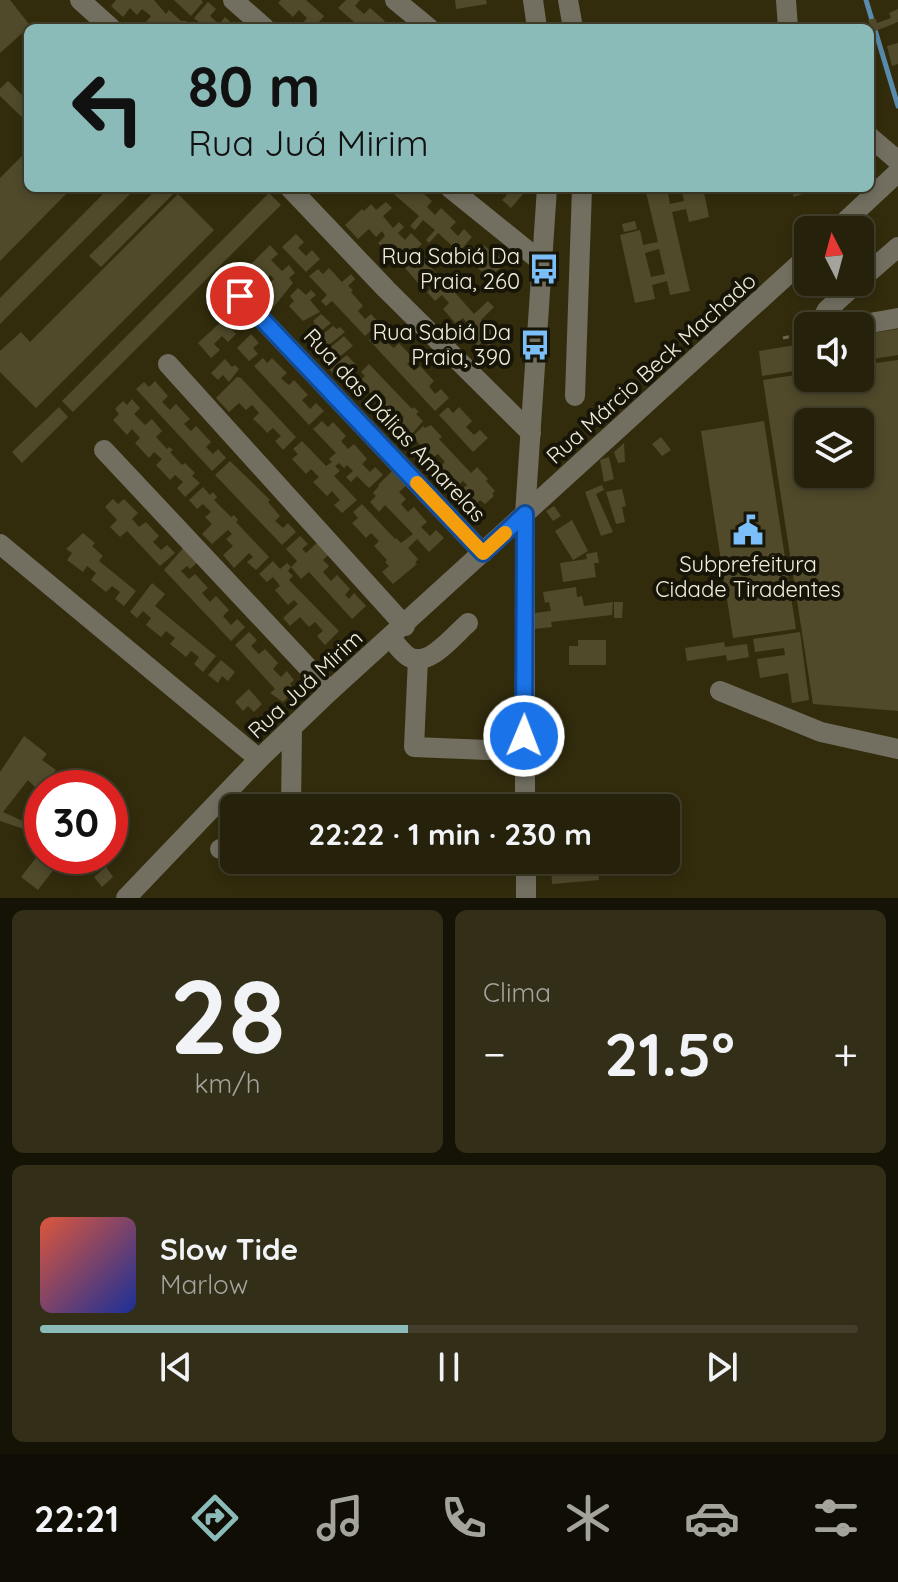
<!DOCTYPE html>
<html lang="pt">
<head>
<meta charset="utf-8">
<style>
  :root { --surface:#26210a; --page:#322e18; --text:#f1f3f6; --muted:#a4a39c; --line:#423e2b; --accent:#8bbbb9 }
  body { margin:0; font-family:Quicksand,sans-serif; background:var(--page); color:var(--text); height:100vh; display:flex; flex-direction:column; font-size:30px; white-space:nowrap }
  * { box-sizing:border-box; margin:0 }
  p { font-size:26px; color:var(--muted) }
  .icon { flex:none; width:44px; height:44px; fill:none; stroke:currentColor; stroke-width:2; stroke-linecap:round; stroke-linejoin:round }
  .map { position:relative; height:898px; overflow:hidden }
  .details { display:flex; flex-direction:column; gap:12px; padding:12px; background:#151206; flex:1 }
  .details>* { flex:none }
  .hud { position:absolute; left:24px; top:24px; width:850px; height:168px; border-radius:12px; box-shadow:0 4px 12px #0003,0 0 0 2px var(--line); background:#8bbbb9; color:#111; overflow:hidden }
  .needle { width:52px; rotate:354deg }
  .tools { position:absolute; left:794px; top:216px; display:grid; gap:16px }
  .tools a { display:grid; place-items:center; width:80px; height:80px; border-radius:12px; background:var(--surface); box-shadow:0 4px 12px #0003,0 0 0 2px var(--line); font-size:40px }
  .speed { position:absolute; left:24px; top:770px; display:flex; gap:16px; font-size:40px; font-weight:700; text-align:center }
  .speed>* { display:grid; place-content:center; width:104px; height:104px; border-radius:50%; background:var(--surface); box-shadow:0 4px 12px #0003,0 0 0 2px var(--line); line-height:1 }
  .speed .limit { border:12px solid #d22; background:#fff; color:#111 }
  .pin { position:absolute; display:grid; place-items:center; width:68px; height:68px; color:#fff; margin:-34px; border:4px solid #fff; border-radius:50%; box-shadow:0 2px 8px #0007 }
  .me { position:absolute; width:88px; margin:-44px; rotate:1deg; stroke-linejoin:round; filter:drop-shadow(0 0 6px #0008) }
  .turn { display:flex; align-items:center; gap:28px; height:168px; padding:0 32px; font-size:36px }
  .turn .icon { width:104px; height:104px; stroke-width:2.5 }
  .turn b { display:block; font-size:56px; line-height:68px }
  .big { font-size:60px; font-weight:800; line-height:1.1 }
  .details .widget { flex:1; display:flex; flex-direction:column; justify-content:center; gap:12px; min-width:0; padding:0 28px; border-radius:12px; background:var(--page) }
  .details .dial { align-items:center; gap:0 }
  .dial b { font-size:104px; line-height:1 }
  .song { display:flex; align-items:center; gap:24px }
  .cover { width:96px; height:96px; border-radius:12px; background:linear-gradient(135deg,hsl(10 70% 55%),hsl(230 70% 35%)) }
  .played { height:8px; border-radius:4px; background:linear-gradient(90deg,var(--accent) 45%,var(--line) 45%) }
  .keys { display:flex; justify-content:space-around; direction:ltr }
  .heat { display:flex; justify-content:space-between; align-items:center; font-size:44px; direction:ltr }
  .details .tiles { flex:1; display:grid; gap:12px; grid-template-columns:1fr 1fr }
  .widget:last-child { grid-column:span 2 }
  .trip { position:absolute; left:220px; top:794px; width:460px; height:80px; border-radius:12px; background:var(--surface); box-shadow:0 4px 12px #0003,0 0 0 2px var(--line); font-weight:800; line-height:80px; text-align:center }
  .menu { display:flex; height:128px; justify-content:space-around; align-items:center; background:#0f0d04; color:var(--muted) }
  .menu .icon { width:56px; height:56px }
  .menu .current { color:var(--accent) }
  .menu b { font-size:36px; color:var(--text) }
  .map>svg:first-child { display:block }
  .lines { fill:none; stroke-linecap:round; stroke-linejoin:round }
  .stream { stroke:#588bac; stroke-width:5 }
  .building { fill:#504a2b; fill-rule:evenodd }
  .path { stroke:#6d684d; stroke-width:3; stroke-dasharray:6 4; stroke-linecap:butt }
  .minor { stroke:#726f61; stroke-width:20 }
  .route-casing { stroke:#114b97; stroke-width:20 }
  .route { stroke:#1a73e8; stroke-width:14 }
  .slow { stroke:#f59e0b; stroke-width:14 }
  .labels { text-anchor:middle; dominant-baseline:central; stroke-width:8; stroke-linejoin:round; paint-order:stroke }
  .poi-label { font-size:22px; fill:#f1eedc; stroke:#171408; text-anchor:end }
  .street-label { font-size:22px; fill:#f1eedc; stroke:#171408 }
</style>
</head>
<body>
<div class="map">
<svg width="898" height="898" viewBox="0 0 898 898">
  <rect width="100%" height="100%" fill="#322c0d"/>
  <g class="lines">
    <polyline class="stream" points="866,0 898,106"/>
  </g>
  <g class="building">
    <polygon points="0,0 10,0 32,28 28,28 0,53"/>
    <polygon points="116,0 154,0 166,14 169,10 181,21 186,21 194,28 152,28 146,22 151,16 142,9 137,15 130,8 123,17 111,6"/>
    <polygon points="174,0 201,0 203,2 191,16"/>
    <polygon points="281,0 306,0 324,16 314,28 306,28 302,24 307,18 299,10 293,17 278,3"/>
    <polygon points="346,0 360,0 355,6 364,14 370,8 385,21 378,28 361,28 338,8"/>
    <polygon points="455,0 486,0 487,4 456,9"/>
    <polygon points="208,2 216,9 210,16 219,24 225,17 237,28 206,28 194,18"/>
    <polygon points="898,9 898,22 873,32 868,20 875,18 877,23 891,18 889,13"/>
    <polygon points="898,43 898,64 892,66 887,46"/>
    <polygon points="8,81 28,101 28,123 0,96 0,89"/>
    <polygon points="28,150 28,188 72,188 0,261 0,178"/>
    <polygon points="109,188 136,188 0,324 0,298"/>
    <polygon points="158,188 170,188 174,193 101,267 89,256"/>
    <polygon points="387,188 405,188 412,194 417,188 432,201 427,207 435,215 441,208 456,222 450,228 458,236 464,229 472,237 459,252 438,233 429,243 426,240 435,230 423,220 415,230 410,226 419,216"/>
    <polygon points="500,188 518,188 524,193 511,208 502,200 507,195"/>
    <path d="M 645,188 L 667,188 L 670,204 L 684,201 L 681,188 L 703,188 L 709,217 L 689,222 L 686,209 L 672,212 L 690,291 L 670,295 L 667,281 L 652,285 L 655,299 L 635,303 L 620,235 L 640,230 L 643,245 L 658,242 ZM 659,249 L 665,274 L 651,277 L 645,253 Z"/>
    <polygon points="790,188 806,188 808,192 794,197"/>
    <polygon points="269,193 281,205 73,412 62,401"/>
    <polygon points="178,194 214,230 36,408 0,372 0,351 21,332 30,342"/>
    <polygon points="386,202 392,208 383,216 393,228 399,222 404,227 398,233 405,240 411,233 422,244 415,250 437,274 429,282 424,277 418,283 405,268 410,263 403,254 397,260 385,247 383,248 378,243 385,236 382,231 376,237 369,229 358,239 345,225 362,209 364,211 371,204 376,210"/>
    <polygon points="635,221 637,229 624,232 622,224"/>
    <polygon points="296,234 304,242 298,248 306,256 312,250 320,259 306,272 282,247"/>
    <polygon points="270,245 278,254 271,260 282,271 289,265 295,273 289,278 293,283 272,309 258,294 274,279 270,275 264,281 251,264"/>
    <polygon points="483,245 507,262 489,278 470,261 465,267 457,260 472,246 478,252"/>
    <polygon points="329,268 342,282 351,274 355,279 348,286 353,290 351,292 363,306 358,311 365,319 371,314 379,323 365,336 332,301 326,306 321,301 327,295 309,276 318,269 323,274"/>
    <polygon points="442,278 474,314 488,301 494,307 481,320 498,337 489,346 484,340 478,346 465,332 470,326 466,322 463,318 456,324 443,309 449,303 442,295 435,301 427,292"/>
    <polygon points="298,288 306,295 311,290 316,295 310,300 320,312 303,321 289,306 294,301 290,296"/>
    <polygon points="321,314 331,323 316,335 310,328 315,323 313,321"/>
    <polygon points="223,320 236,334 228,342 222,336 214,344 220,350 211,358 198,343"/>
    <polygon points="333,326 337,329 340,327 345,332 324,349 320,345 314,351 309,345"/>
    <polygon points="383,327 391,336 386,341 390,345 394,348 399,343 413,358 407,364 411,367 414,371 420,366 434,381 429,386 435,394 441,389 449,398 435,411 369,340"/>
    <polygon points="898,329 898,355 860,361 860,335"/>
    <polygon points="251,334 259,343 253,348 258,354 249,361 237,348"/>
    <polygon points="344,336 353,346 338,358 333,353 330,356 327,350"/>
    <polygon points="808,343 808,369 762,376 759,351"/>
    <polygon points="347,355 356,365 345,374 342,372 336,376 329,369"/>
    <polygon points="263,358 267,363 272,358 287,373 281,378 285,382 289,385 294,380 308,395 302,400 310,409 316,403 324,411 309,425 254,366"/>
    <polygon points="225,359 232,367 235,365 239,369 229,382 223,375 218,380 211,373"/>
    <path d="M 898,360 L 898,711 L 813,704 L 763,380 L 808,373 L 808,378 L 860,378 L 860,365 ZM 808,422 L 860,422 L 860,474 L 808,474 Z"/>
    <polygon points="369,364 412,409 414,407 419,412 416,414 423,421 407,440 394,426 404,417 400,413 394,418 380,404 386,398 379,390 373,396 359,381 365,376 361,372"/>
    <polygon points="237,377 241,378 296,437 283,450 275,441 281,436 273,428 267,433 261,426 253,419 259,413 252,405 246,410 239,403 229,412 216,398"/>
    <polygon points="155,381 168,396 162,402 170,410 176,404 190,419 184,424 191,431 196,426 211,442 206,447 213,454 218,449 226,458 212,471 136,389 144,382 149,387"/>
    <polygon points="132,399 140,408 134,414 145,425 152,419 162,431 156,437 167,449 169,447 173,450 170,452 182,465 185,463 195,473 192,476 200,483 185,497 177,488 183,482 175,475 170,480 156,465 162,459 154,452 149,458 135,443 140,438 132,429 127,435 113,420 119,414 115,409 123,401 127,405"/>
    <polygon points="59,407 68,417 22,463 12,452"/>
    <polygon points="448,407 453,413 459,407 472,421 466,427 474,435 480,430 488,438 473,452 439,415"/>
    <polygon points="322,421 328,427 333,422 346,436 341,441 348,449 354,444 361,452 367,459 362,464 370,472 375,467 383,475 369,488 357,476 351,482 346,477 353,471 347,465 344,468 339,463 335,466 340,471 334,476 357,500 342,513 334,505 340,500 336,496 332,491 327,496 313,482 319,477 311,469 306,474 292,459 298,454 293,449 302,441 326,466 332,462 329,459 336,453 313,429"/>
    <polygon points="764,421 796,629 733,638 701,431"/>
    <polygon points="431,425 442,437 439,439 471,473 477,467 488,479 486,481 495,491 492,494 494,496 485,504 480,500 475,505 461,490 467,485 463,481 451,492 446,486 452,481 440,467 445,462 438,454 431,459 413,436 423,426 425,428"/>
    <polygon points="661,437 671,450 662,456 652,444"/>
    <polygon points="624,443 625,462 618,463 614,452"/>
    <polygon points="609,457 614,479 604,482 600,460"/>
    <polygon points="230,461 270,500 268,502 280,516 275,521 283,528 288,523 296,532 282,545 215,475"/>
    <polygon points="395,468 409,483 399,492 406,499 401,504 408,512 414,507 427,522 421,527 430,536 436,530 444,538 429,552 417,539 408,548 418,559 415,563 417,564 393,584 382,572 389,566 385,562 387,560 374,546 379,541 371,533 366,538 352,523 358,518 353,512 362,504 395,539 396,538 401,543 413,534 385,505 379,512 370,502 376,496 373,493 379,486 378,485"/>
    <polygon points="602,485 604,490 596,494 613,532 601,536 585,492"/>
    <polygon points="203,487 210,495 213,492 217,497 214,500 231,517 234,515 238,520 236,522 269,557 256,570 247,562 253,557 249,553 234,568 223,555 233,546 226,539 232,534 228,530 212,544 202,534 212,524 205,517 211,512 203,504 197,509 189,500"/>
    <polygon points="622,489 626,506 622,507 625,522 616,524 606,492"/>
    <polygon points="113,499 118,504 124,499 138,513 132,519 139,527 146,522 159,536 153,542 161,550 167,545 175,553 160,566 127,531 120,537 110,527 117,520 105,507"/>
    <polygon points="554,506 561,516 553,521 546,511"/>
    <polygon points="572,520 588,551 573,560 555,531"/>
    <polygon points="83,533 95,543 92,546 103,556 99,561 136,591 124,606 115,599 120,592 112,586 106,592 91,580 96,573 87,566 83,572 67,560 72,553 66,549"/>
    <polygon points="300,536 308,544 302,549 306,553 321,539 332,551 323,560 329,566 323,572 331,581 337,575 350,589 345,595 349,599 354,593 366,606 352,619 309,572 301,579 291,567 297,561 286,549"/>
    <polygon points="185,546 199,561 190,569 187,566 181,571 189,579 195,574 208,588 202,593 210,602 216,596 229,610 223,616 231,625 237,619 245,627 231,641 164,570"/>
    <polygon points="597,552 599,563 594,563 596,577 563,582 560,563 587,559 586,554"/>
    <polygon points="273,561 280,569 287,563 291,567 288,571 293,576 289,580 339,631 325,645 317,636 323,631 315,622 309,627 300,617 290,626 283,618 298,604 294,600 288,605 275,590 280,586 273,577 267,582 259,574"/>
    <polygon points="152,583 165,594 155,606 216,656 203,672 194,664 199,657 191,651 186,657 170,644 175,638 166,631 161,637 146,625 151,618 143,611 137,618 130,612"/>
    <polygon points="576,587 577,597 582,596 584,606 613,602 612,615 551,622 552,627 535,629 534,613 551,611 549,602 545,603 543,592"/>
    <polygon points="614,602 623,602 622,618 614,618"/>
    <polygon points="249,632 257,640 251,646 259,654 265,649 278,663 273,669 281,677 287,671 294,680 290,684 295,690 283,702 270,693 275,689 235,645"/>
    <polygon points="800,632 809,700 792,703 788,673 760,678 757,659 785,655 784,648 755,652 753,639"/>
    <polygon points="578,640 606,640 606,665 569,665 569,646 578,646"/>
    <polygon points="724,642 725,647 747,644 749,657 727,661 726,655 687,661 685,648"/>
    <polygon points="221,660 235,672 228,681 222,676 218,683 208,675"/>
    <polygon points="249,689 262,704 254,712 248,706 243,711 235,702"/>
    <polygon points="24,736 47,754 42,760 56,770 47,781 55,775 67,788 42,788 42,794 28,780 3,812 38,828 42,832 42,843 24,829 0,821 0,772"/>
    <polygon points="42,850 42,856 47,856 58,864 38,890 21,877"/>
    <polygon points="57,856 73,856 75,857 70,865"/>
    <polygon points="598,862 599,880 552,884 551,864"/>
    <polygon points="106,867 113,877 102,887 94,877"/>
  </g>
  <g class="lines">
    <polyline class="path" points="783,338 807,333"/>
    <g class="minor">
      <polyline points="80,0 111,28"/>
      <polyline points="233,0 265,28"/>
      <polyline points="395,0 429,28"/>
      <polyline points="533,0 537,28"/>
      <polyline points="568,0 573,28"/>
      <polyline points="786,0 788,28"/>
      <polyline points="870,137 898,161"/>
      <polyline points="290,188 386,289 531,433"/>
      <polyline points="450,188 544,264"/>
      <polyline points="836,230 898,172"/>
      <polyline points="860,280 898,247"/>
      <polyline points="240,296 483,553"/>
      <polyline points="825,326 823,317 827,310 858,282"/>
      <polyline points="853,326 898,318"/>
      <polyline points="168,364 405,626"/>
      <polyline points="575,396 582,188"/>
      <polyline points="104,450 330,691"/>
      <polyline points="0,544 259,759"/>
      <path d="M 391,638 C 396,644 402,653 409,657 C 429,668 454,635 468,623"/>
      <polyline points="418,659 414,747 488,750"/>
      <polyline points="720,691 821,732 898,749"/>
      <polyline points="291,808 292,728"/>
      <polyline points="525,808 525,514 547,188"/>
      <polyline points="220,849 234,849"/>
      <polyline points="526,860 526,898"/>
      <polyline points="126,898 259,759 330,691 808,256"/>
    </g>
  </g>
  <g class="lines">
    <g class="route-casing">
      <polyline id="route" points="240,296 483,553 525,514 524,736"/>
    </g>
    <use href="#route" class="route"/>
    <polyline class="slow" points="417,483 483,553 505,533"/>
  </g>
  <defs>
    <g id="bus-bare" transform="scale(2.4)"><path d="M-5-6H5V4H4V6H2V4H-2V6H-4V4H-5ZM-3.5-4V0h7V-4ZM-3.5 1.2v1.5H-2V1.2ZM2 1.2v1.5H3.5V1.2Z" fill="#7bbef8" stroke="#171408" stroke-width="2.5" paint-order="stroke"/></g>
    <g id="civic-bare" transform="scale(2.4)"><path d="M-.6-6.5H3V-4.5H.6V-3L4-1V1h2V6H-6V1h2V-1L-.6-3ZM-1.2 2.5V6h2.4V2.5Z" fill="#7bbef8" stroke="#171408" stroke-width="2.5" paint-order="stroke"/></g>
  </defs>
  <g fill-rule="evenodd">
    <use href="#bus-bare" x="544" y="269"/>
    <use href="#bus-bare" x="535" y="345"/>
    <use href="#civic-bare" x="748" y="530"/>
  </g>
  <g class="labels">
    <g class="poi-label">
      <text x="520" y="256">Rua Sabiá Da<tspan x="520" dy="25">Praia, 260</tspan></text>
      <text x="511" y="332">Rua Sabiá Da<tspan x="511" dy="25">Praia, 390</tspan></text>
      <text x="748" y="564" text-anchor="middle">Subprefeitura<tspan x="748" dy="25">Cidade Tiradentes</tspan></text>
    </g>
    <g class="street-label">
      <text transform="translate(651 368) rotate(-42)">Rua Márcio Beck Machado</text>
      <text transform="translate(395 425) rotate(47)">Rua das Dálias Amarelas</text>
      <text transform="translate(305 684) rotate(-43)">Rua Juá Mirim</text>
    </g>
  </g>
</svg>
<div class="tools">
<a><svg class="needle" viewBox="-14 -14 28 28"><path d="M0-13l5 13h-10z" fill="#e53935"/><path d="M0 13l5-13h-10z" fill="#a4a39c"/></svg></a>
<a><svg class="icon" aria-label="sound" viewBox="0 0 24 24"><path d="M4 9h4l5-4v14l-5-4H4zM17 9q2 3 0 6"/></svg></a>
<a><svg class="icon" aria-label="layers" viewBox="0 0 24 24"><path d="M12 4l9 5-9 5-9-5zM3 14l9 5 9-5"/></svg></a>
</div>
<div class="speed"><div class="limit">30</div></div>
<div class="pin" style="left:240px;top:296px;background:#d93025"><svg class="icon" aria-label="arrive" viewBox="0 0 24 24"><path d="M6 21V4h12l-3 4 3 4H6"/></svg></div>
<svg class="me" style="left:524px;top:736px" viewBox="-20 -20 40 40"><circle r="17" fill="#1a73e8" stroke="#fff" stroke-width="3"/><path d="M0-11L8 9 0 5-8 9z" fill="#fff"/></svg>
<div class="trip">22:22 · 1 min · 230 m</div>
<div class="hud">
<div class="turn"><svg class="icon" aria-label="left" viewBox="0 0 24 24"><path d="M17 20v-9H6M10 6l-5 5 5 5"/></svg><div><b>80 m</b>Rua Juá Mirim</div></div>
</div>
</div>
<section class="details">
<div class="tiles">
<div class="widget dial"><b>28</b><p>km/h</p></div>
<div class="widget"><p>Clima</p>
<div class="heat"><a>−</a><b class="big">21.5°</b><a>+</a></div>
</div>
<div class="widget">
<div class="song"><i class="cover"></i><div><b>Slow Tide</b><p>Marlow</p></div></div>
<div class="played"></div>
<div class="keys"><svg class="icon" aria-label="previous" viewBox="0 0 24 24"><path d="M18 5L8 12l10 7zM5 5v14"/></svg><svg class="icon" aria-label="pause" viewBox="0 0 24 24"><path d="M8 5v14M16 5v14"/></svg><svg class="icon" aria-label="next" viewBox="0 0 24 24"><path d="M6 5l10 7-10 7zM19 5v14"/></svg></div>
</div>
</div>
</section>
<nav class="menu">
<b>22:21</b>
<svg class="icon current" aria-label="directions" viewBox="0 0 24 24"><path d="M12 3l9 9-9 9-9-9zM9 14v-3h6M13 9l2 2-2 2"/></svg>
<svg class="icon" aria-label="music" viewBox="0 0 24 24"><path d="M9 18V5l10-2v13"/><circle cx="6" cy="18" r="3"/><circle cx="16" cy="16" r="3"/></svg>
<svg class="icon" aria-label="phone" viewBox="0 0 24 24"><path d="M5 4h4l2 5-3 2q2 4 5 5l2-3 5 2v4C11 20 4 13 5 4z"/></svg>
<svg class="icon" aria-label="climate" viewBox="0 0 24 24"><path d="M12 3v18M4 7l16 10M4 17L20 7"/></svg>
<svg class="icon" aria-label="car" viewBox="0 0 24 24"><path d="M5 17H2v-5l4-1 3-4h7l3 4 3 1v5h-3M9 17h6M6 11h13"/><circle cx="7" cy="17" r="2"/><circle cx="17" cy="17" r="2"/></svg>
<svg class="icon" aria-label="filters" viewBox="0 0 24 24"><path d="M4 7h16M4 17h16"/><circle cx="9" cy="7" r="2"/><circle cx="15" cy="17" r="2"/></svg>
</nav>
</body>
</html>
